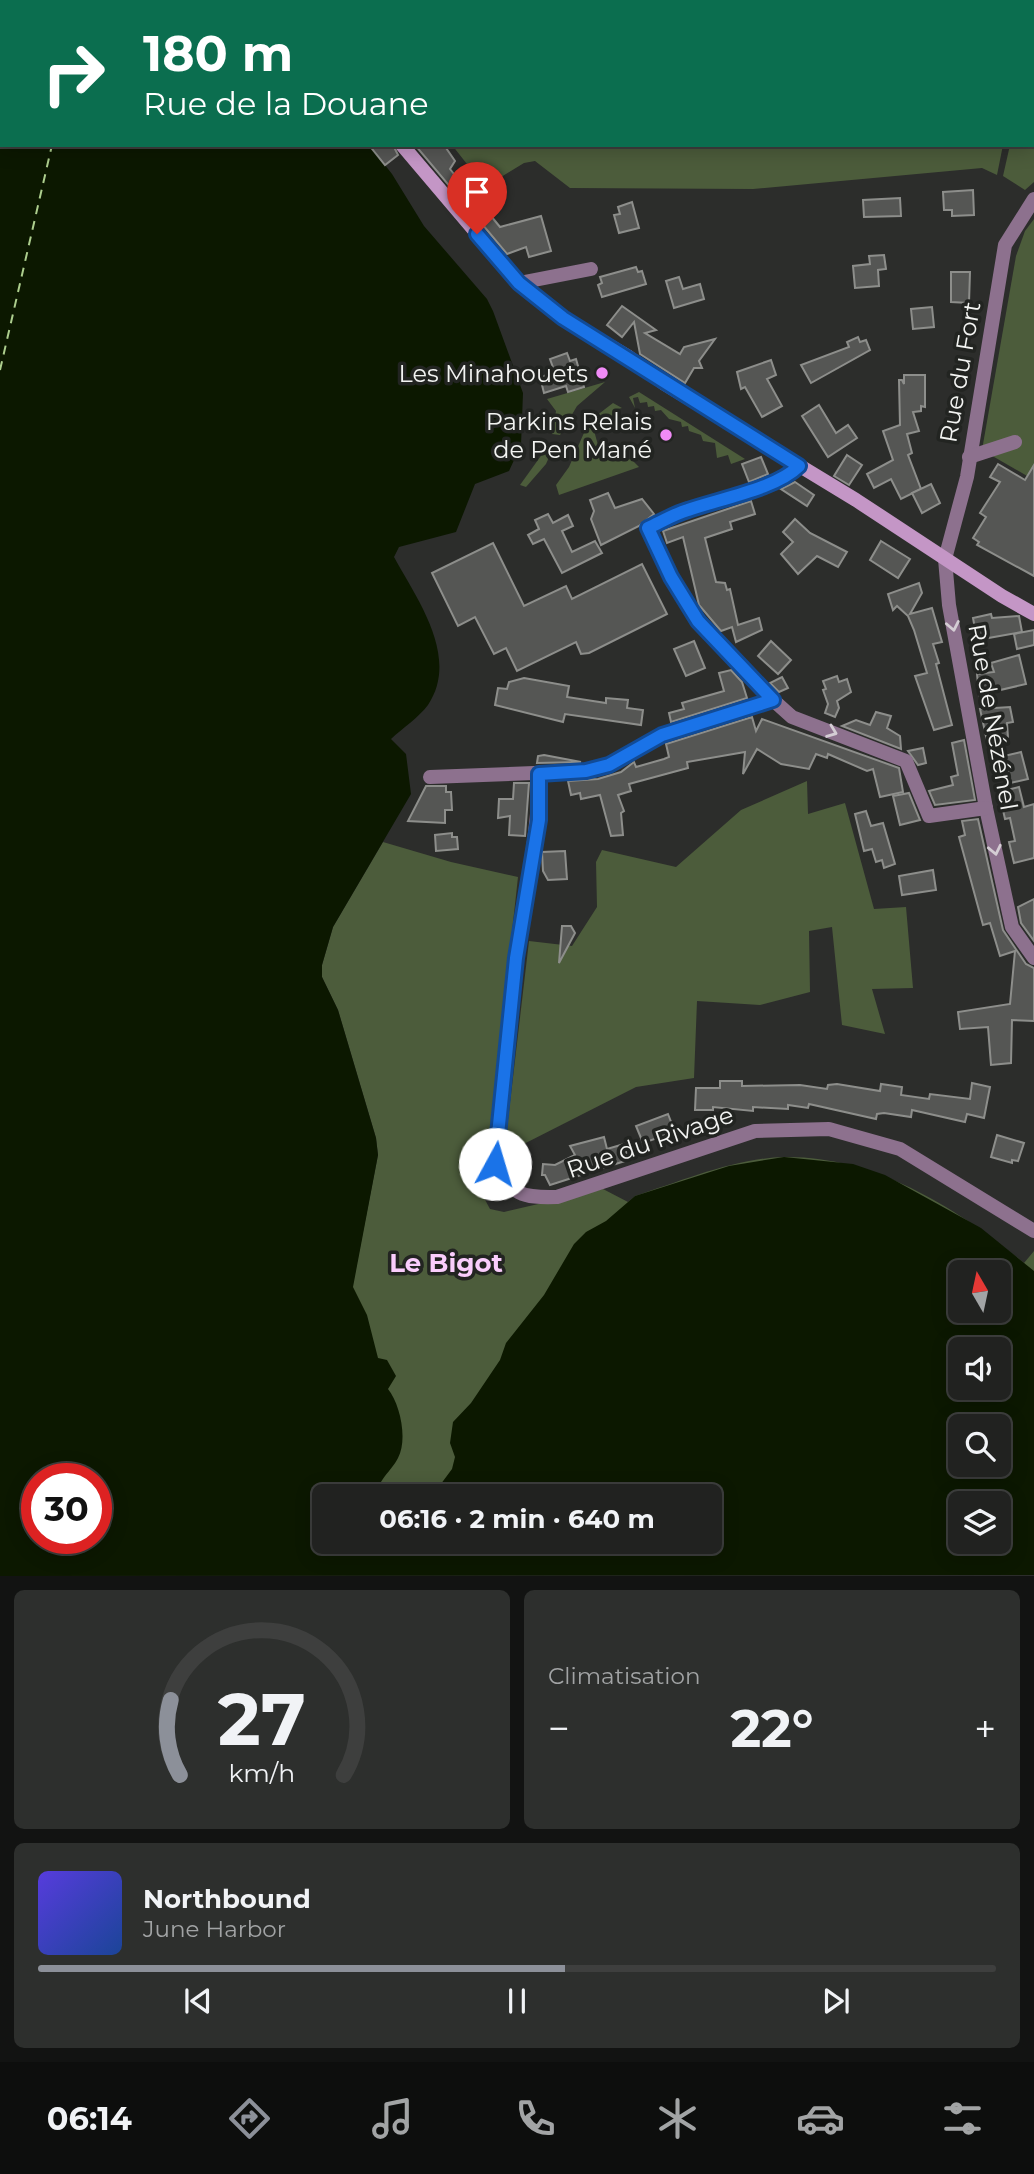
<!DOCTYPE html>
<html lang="fr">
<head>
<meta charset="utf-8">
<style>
  :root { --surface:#212220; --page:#2d2f2d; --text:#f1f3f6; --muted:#a2a4a5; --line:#3e3f3e; --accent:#8c9099 }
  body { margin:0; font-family:Montserrat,sans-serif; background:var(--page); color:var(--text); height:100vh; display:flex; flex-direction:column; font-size:26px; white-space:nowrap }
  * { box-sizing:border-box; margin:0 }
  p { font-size:23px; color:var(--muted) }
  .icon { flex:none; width:38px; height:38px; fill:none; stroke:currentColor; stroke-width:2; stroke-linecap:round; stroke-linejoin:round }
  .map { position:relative; height:1576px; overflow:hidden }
  .sheet { display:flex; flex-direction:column; gap:14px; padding:14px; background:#121312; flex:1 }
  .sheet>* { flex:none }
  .guide { position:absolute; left:0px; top:0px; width:1034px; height:147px; box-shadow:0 4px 18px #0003,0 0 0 2px var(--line); background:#0b6e4f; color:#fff; overflow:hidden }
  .needle { width:46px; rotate:351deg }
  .controls { position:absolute; left:948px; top:1260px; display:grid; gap:14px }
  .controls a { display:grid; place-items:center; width:63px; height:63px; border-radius:10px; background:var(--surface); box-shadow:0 4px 18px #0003,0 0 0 2px var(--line); font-size:35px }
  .speed { position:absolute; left:21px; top:1463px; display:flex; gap:14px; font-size:35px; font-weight:700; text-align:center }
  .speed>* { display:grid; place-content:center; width:91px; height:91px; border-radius:50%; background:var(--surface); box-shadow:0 4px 18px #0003,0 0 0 2px var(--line); line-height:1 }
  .speed .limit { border:10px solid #d22; background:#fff; color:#111 }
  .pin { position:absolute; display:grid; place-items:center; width:60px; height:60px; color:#fff; margin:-72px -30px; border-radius:50% 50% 50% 0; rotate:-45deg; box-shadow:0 0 7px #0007 }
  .pin .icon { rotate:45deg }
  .me { position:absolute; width:77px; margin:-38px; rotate:6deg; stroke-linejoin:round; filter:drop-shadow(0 0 5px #0008) }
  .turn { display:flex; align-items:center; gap:24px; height:147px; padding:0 28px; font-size:32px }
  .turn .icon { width:91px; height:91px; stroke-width:2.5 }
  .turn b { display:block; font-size:49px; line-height:60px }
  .big { font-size:52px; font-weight:700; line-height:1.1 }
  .sheet .tile { flex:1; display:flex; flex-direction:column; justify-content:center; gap:10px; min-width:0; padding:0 24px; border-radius:10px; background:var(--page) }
  .sheet .dial { align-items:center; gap:0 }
  .dial svg { height:182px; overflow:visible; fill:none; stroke:var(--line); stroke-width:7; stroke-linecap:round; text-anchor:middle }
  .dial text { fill:var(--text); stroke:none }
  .song { display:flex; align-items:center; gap:21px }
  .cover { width:84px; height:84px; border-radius:10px; background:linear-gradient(135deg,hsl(250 70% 55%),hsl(220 70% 35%)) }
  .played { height:7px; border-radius:4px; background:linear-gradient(90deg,var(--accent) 55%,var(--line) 55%) }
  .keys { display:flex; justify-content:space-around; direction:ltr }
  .heat { display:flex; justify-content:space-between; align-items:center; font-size:38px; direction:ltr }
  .sheet .tiles { flex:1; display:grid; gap:14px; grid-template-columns:1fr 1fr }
  .tile:last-child { grid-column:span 2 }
  .trip { position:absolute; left:312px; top:1484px; width:410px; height:70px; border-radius:10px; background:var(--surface); box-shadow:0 4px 18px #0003,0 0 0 2px var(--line); font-weight:700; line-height:70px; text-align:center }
  .tabs { display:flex; height:112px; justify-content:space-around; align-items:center; background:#0d0e0d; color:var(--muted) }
  .tabs .icon { width:49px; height:49px }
  .tabs .on { color:var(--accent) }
  .tabs b { font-size:32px; color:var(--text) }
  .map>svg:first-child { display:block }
  .green { fill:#4c5c3b; fill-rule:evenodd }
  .water { fill:#0c1800; fill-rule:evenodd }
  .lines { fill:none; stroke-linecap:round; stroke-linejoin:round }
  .ferry { stroke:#adce8d; stroke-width:2; stroke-dasharray:9 7; stroke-linecap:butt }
  .building { fill:#555654; stroke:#8d8e8b; stroke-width:2 }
  .street { stroke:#8d718e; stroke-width:14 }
  .secondary { stroke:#c496c6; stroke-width:14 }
  .oneway { stroke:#d4cdd4 }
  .route-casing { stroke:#114b97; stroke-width:18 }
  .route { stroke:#1a73e8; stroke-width:12 }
  .poi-dot { fill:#f08bf6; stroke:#222421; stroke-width:2.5 }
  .labels { text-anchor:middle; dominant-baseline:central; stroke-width:7; stroke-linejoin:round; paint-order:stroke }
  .street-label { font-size:24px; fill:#f3f4f2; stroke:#222421 }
  .poi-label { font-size:24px; fill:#f3f4f2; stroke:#222421; text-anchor:end }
  .neighbourhood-label { font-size:26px; font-weight:bold; fill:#facdfc; stroke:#222421 }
</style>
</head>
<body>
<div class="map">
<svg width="1034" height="1576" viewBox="0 0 1034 1576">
  <rect width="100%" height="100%" fill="#2c2d2b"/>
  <g class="green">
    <polygon points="1002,0 1034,0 1034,182 1025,190 1003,176 1010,145 1032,145 1032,2"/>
    <polygon points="452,145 1003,145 997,175 982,168 753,189 570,188 535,161 524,163 485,187"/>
    <polygon points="1034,219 1034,480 982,450 1016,256 1025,231"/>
    <polygon points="605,382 577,406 560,435 552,434 556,411 547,399"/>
    <polygon points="639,392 745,459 731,464 728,455 717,458 715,443 703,441 701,435 689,431 688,426 682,427 681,422 669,419 661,410 655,411 654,406 648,407 647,402 640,403 638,397 633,398 635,408 629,397"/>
    <polygon points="613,403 622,408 613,410 616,423 605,426 597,421 596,416"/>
    <polygon points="587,426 593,427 598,445 604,443 612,452 618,450 620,455 624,454 627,460 631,459 639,467 559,495 556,485 569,467"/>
    <polygon points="548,446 553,448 546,464 526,487 520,485"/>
    <polygon points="807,781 808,814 845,803 874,909 906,907 913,988 872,989 885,1034 842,1025 832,927 809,931 810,992 760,1005 697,1001 694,1078 636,1087 504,1154 529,941 572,946 597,907 596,862 602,850 676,867 741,810"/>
    <path d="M 383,842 L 451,862 L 518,877 L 483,1196 L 490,1209 L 504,1212 L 603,1189 L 628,1202 L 635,1196 C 682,1181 735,1158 785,1157 C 875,1156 957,1208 1024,1263 L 1034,1251 L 1034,1575 L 296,1575 L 378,1155 L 376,1138 L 338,1010 L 322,977 L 322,965 L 333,927 ZM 961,1272 L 999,1272 L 999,1311 L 961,1311 ZM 961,1349 L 999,1349 L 999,1388 L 961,1388 ZM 961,1426 L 999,1426 L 999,1465 L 961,1465 ZM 324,1496 L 709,1496 L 709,1542 L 324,1542 ZM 961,1503 L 999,1503 L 999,1542 L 961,1542 Z"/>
  </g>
  <path class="water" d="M 0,0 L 541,0 L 2,2 L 2,145 L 369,145 L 392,174 L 424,226 L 487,299 L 493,311 L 523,393 L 521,445 L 509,471 L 475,484 L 456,532 L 399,547 L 394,557 C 417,599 460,657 428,705 C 419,717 403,728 391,739 L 406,754 L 411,794 L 333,927 L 322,965 L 322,977 L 338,1010 L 376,1138 L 378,1155 L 353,1287 L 367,1315 L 378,1358 L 387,1360 L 396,1376 L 388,1389 C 400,1404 408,1439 398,1458 C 391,1472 377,1480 377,1496 L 324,1496 L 324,1542 L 709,1542 L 709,1496 L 432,1496 L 452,1469 L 455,1457 L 450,1443 L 453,1422 L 471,1403 L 500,1360 L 506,1343 L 544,1295 L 574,1244 L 586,1232 L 606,1221 L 635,1196 L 729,1166 L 784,1157 L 853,1164 L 885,1175 L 981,1228 L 1034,1271 L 1034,1575 L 0,1576 ZM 961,1272 L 999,1272 L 999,1311 L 961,1311 ZM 961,1349 L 999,1349 L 999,1388 L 961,1388 ZM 961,1426 L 999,1426 L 999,1465 L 961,1465 ZM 37,1479 L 96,1479 L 96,1538 L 37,1538 ZM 961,1503 L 999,1503 L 999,1542 L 961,1542 Z"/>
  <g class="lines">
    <g class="ferry">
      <polyline points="115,2 117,0"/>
      <polyline points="0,370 52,145"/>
    </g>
  </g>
  <g class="building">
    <polygon points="369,145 393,145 398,155 385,165"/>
    <polygon points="415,145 444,145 455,161 450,169 474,199 467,207"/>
    <polygon points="973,190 974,215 952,216 952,210 944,210 943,192"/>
    <polygon points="900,198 901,216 864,217 863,200"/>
    <polygon points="632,202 639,228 619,233 614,215 620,214 618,207"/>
    <polygon points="491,216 500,227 541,216 551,251 529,257 526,247 507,254 482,224"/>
    <polygon points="884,255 886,269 878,270 879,286 855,288 853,266 870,264 869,256"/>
    <polygon points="636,267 638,272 642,271 646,284 602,297 598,285 602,283 600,277"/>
    <polygon points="951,272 970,272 969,303 951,302"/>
    <polygon points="679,277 683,289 700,284 704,299 674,308 666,281"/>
    <polygon points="622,306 656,330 645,333 680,354 684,347 715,339 699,361 702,368 694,368 685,383 640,354 634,322 622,337 607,325"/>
    <polygon points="932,307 934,327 913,329 911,309"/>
    <polygon points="858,337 860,342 866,340 870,350 811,383 801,365 849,347 847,342"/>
    <polygon points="567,353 570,361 576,359 584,387 568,392 566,386 544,393 540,377 555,373 550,359"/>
    <polygon points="771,360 776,375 767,379 782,406 762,417 745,387 741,389 737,372"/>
    <polygon points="904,375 925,375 925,407 921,406 921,411 913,412 919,431 907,434 912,453 908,455 921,489 901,499 891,479 874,488 867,474 893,460 883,431 900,425 899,380 902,380 904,384"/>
    <polygon points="819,405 836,433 848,425 857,438 828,457 802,416"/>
    <polygon points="847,455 862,465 849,485 834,476"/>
    <polygon points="761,457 768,474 749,482 742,464"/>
    <polygon points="998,464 1025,480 1034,465 1034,576 977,545 979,542 973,538 986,517 980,513 1000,482 990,477"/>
    <polygon points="795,482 814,495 807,506 781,489"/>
    <polygon points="931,484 940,503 922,513 912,493"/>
    <polygon points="608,493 615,508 642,499 654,514 639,526 601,545 591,519 594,511 590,500"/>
    <polygon points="751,501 755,514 730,522 732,529 705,538 716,582 725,583 727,590 730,589 738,625 759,618 762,630 736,642 732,627 721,631 699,605 683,537 667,543 663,531"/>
    <polygon points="548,514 553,523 568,515 573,526 562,531 572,552 595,541 602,553 562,573 544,539 533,544 528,535 539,529 535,520"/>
    <polygon points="795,519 810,533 847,552 838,567 817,556 798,574 781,554 793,542 783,532"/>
    <polygon points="881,541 910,559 898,578 870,560"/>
    <polygon points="493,543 524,606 566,586 572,599 642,564 667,614 589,653 581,654 576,642 517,671 506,648 494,654 475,617 458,626 432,573"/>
    <polygon points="919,583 922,593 910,614 932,608 942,642 933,644 939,663 936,664 952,725 934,730 915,676 927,673 914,630 908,616 897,606 893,610 888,594"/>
    <polygon points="991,614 992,618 1019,616 1022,632 977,640 973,618"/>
    <polygon points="1034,630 1034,645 1017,649 1014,634"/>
    <polygon points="694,641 705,668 686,676 674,649"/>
    <polygon points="771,641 791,660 778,674 758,656"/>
    <polygon points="1019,655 1026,684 979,695 977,674 994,672 991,663"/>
    <polygon points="731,670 742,682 747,698 671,722 669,713 684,709 682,703 724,691 719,673"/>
    <polygon points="837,676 839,682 847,679 851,692 837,701 839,708 835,717 825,713 828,704 823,690 826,689 823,681"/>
    <polygon points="782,677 788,688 779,692 770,683"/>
    <polygon points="524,678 569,686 567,697 606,703 606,698 628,700 627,708 643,710 641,725 565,714 563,722 495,705 498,688 507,689 509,682"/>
    <polygon points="1010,707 1013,722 1007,723 1008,738 987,741 980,709"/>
    <polygon points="876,712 891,716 887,728 900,736 901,749 842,726 856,720 870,725"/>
    <polygon points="752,717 756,731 762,719 899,768 903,792 880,797 873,769 867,771 828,754 827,758 816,754 809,769 781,764 757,749 743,774 745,752 687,762 688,768 629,784 631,791 618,795 624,811 621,813 623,835 611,836 600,795 581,799 580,793 571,795 568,781 598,779 621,772 634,762 636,767 664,759 669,757 666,744"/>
    <polygon points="964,740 975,800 935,805 929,791 953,785 951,777 958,775 952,743"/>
    <polygon points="923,748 926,763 918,765 908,751"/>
    <polygon points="1021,752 1028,779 1010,783 1004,756"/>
    <polygon points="544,755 581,762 537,763 538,756"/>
    <polygon points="514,783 529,783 525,836 509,835 510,816 498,818 499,799 513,799"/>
    <polygon points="426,786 446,786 446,792 451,792 452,810 445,810 445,823 408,821"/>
    <polygon points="1019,787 1024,807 1034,804 1034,858 1014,863 1009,842 1015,841 1010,818 1005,819 999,792"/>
    <polygon points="909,793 920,820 900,825 893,796"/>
    <polygon points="866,811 871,826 883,823 895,864 884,868 882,860 876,862 872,849 864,851 855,814"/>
    <polygon points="978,819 1003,930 1026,964 1034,968 1034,1021 1012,1020 1011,1063 991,1065 988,1027 960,1029 958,1012 1010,1004 1015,951 1000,956 990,923 983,925 959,837 965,835 962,821"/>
    <polygon points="452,833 452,837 457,837 458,849 436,851 435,835"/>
    <polygon points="565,851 567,879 548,880 543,871 542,852"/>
    <polygon points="933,870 936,890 902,895 899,876"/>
    <polygon points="1034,899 1034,941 1021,923 1018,907"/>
    <polygon points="562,926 571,926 575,933 559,963"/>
    <polygon points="720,1081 742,1081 742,1086 800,1085 827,1089 828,1085 837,1084 880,1091 881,1084 902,1087 901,1095 929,1099 930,1094 970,1099 972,1083 990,1087 984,1118 967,1114 965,1122 912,1110 911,1117 884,1113 877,1114 876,1119 809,1104 808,1108 788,1105 788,1109 753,1107 753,1111 713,1107 713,1110 695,1110 696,1088 720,1088"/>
    <polygon points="668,1114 675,1132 643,1143 636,1126"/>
    <polygon points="997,1135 1024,1143 1018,1161 1012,1160 1012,1163 991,1157"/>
    <polygon points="604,1137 607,1149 624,1144 628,1160 550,1185 545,1175 542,1175 543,1164 555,1165 575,1155 570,1146"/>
  </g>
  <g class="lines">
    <g class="street">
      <polyline points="1034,199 1005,245 967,477 945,559 949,605 986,808 1012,927 1034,958"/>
      <polyline points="519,283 591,269"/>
      <polyline points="969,457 1015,442"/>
      <path d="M 799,466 C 776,489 719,499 688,510 C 674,514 661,522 648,528 L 671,577 L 698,621 L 773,700 L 792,717 L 906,761 L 929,816 L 986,808"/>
      <path d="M 539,774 C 539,835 524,894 516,955 C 507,1024 504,1094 495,1164 C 513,1195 521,1198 557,1197 L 755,1131 L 829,1129 L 900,1149 L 1034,1231"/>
      <polyline points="430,777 586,771 609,765 662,735 773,700"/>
    </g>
    <polyline class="secondary" points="402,145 519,283 563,318 627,356 665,384 856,500 1002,596 1034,614"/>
  </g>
  <defs><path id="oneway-chevron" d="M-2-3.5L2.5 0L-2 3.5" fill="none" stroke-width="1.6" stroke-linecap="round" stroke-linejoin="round" transform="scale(1.75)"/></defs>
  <g class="oneway">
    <use href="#oneway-chevron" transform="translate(953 626) rotate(79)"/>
    <use href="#oneway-chevron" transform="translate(832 732) rotate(21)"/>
    <use href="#oneway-chevron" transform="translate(995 850) rotate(78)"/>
  </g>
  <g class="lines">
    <g class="route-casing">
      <path id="route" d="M 477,234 L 519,283 L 563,318 L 799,466 C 776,489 719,499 688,510 C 674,514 661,522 648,528 L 671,577 L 698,621 L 773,700 L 662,735 L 609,765 L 586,771 L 539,774 L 539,820 L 516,958 L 495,1164"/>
    </g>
    <use href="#route" class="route"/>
  </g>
  <g class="poi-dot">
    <circle cx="602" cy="373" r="7"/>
    <circle cx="666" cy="435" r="7"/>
  </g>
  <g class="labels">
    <g class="street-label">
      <text transform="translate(960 372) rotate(-80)">Rue du Fort</text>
      <text transform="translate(993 717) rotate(80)">Rue de Nézénel</text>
      <text transform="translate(650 1142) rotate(-19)">Rue du Rivage</text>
    </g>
    <g class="poi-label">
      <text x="588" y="373">Les Minahouets</text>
      <text x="652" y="421">Parkins Relais<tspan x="652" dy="28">de Pen Mané</tspan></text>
    </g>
    <g class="neighbourhood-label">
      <text x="446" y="1263">Le Bigot</text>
    </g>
  </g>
</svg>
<div class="controls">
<a><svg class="needle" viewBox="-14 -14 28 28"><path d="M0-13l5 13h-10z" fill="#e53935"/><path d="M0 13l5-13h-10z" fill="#a2a4a5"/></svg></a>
<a><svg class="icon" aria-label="sound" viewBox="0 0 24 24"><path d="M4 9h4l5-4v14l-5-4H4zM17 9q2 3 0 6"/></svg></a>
<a><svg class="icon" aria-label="search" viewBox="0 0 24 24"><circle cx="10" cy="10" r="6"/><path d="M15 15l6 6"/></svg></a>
<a><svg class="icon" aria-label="layers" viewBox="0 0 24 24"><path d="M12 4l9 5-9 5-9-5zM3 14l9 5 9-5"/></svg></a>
</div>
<div class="speed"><div class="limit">30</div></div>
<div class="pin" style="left:477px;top:234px;background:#d93025"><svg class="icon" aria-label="arrive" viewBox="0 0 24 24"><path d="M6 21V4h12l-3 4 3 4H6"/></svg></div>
<svg class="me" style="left:495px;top:1164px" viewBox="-20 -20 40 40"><circle r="19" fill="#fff"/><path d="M0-13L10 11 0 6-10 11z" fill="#1a73e8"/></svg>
<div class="trip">06:16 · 2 min · 640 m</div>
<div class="guide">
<div class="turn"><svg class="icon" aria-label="right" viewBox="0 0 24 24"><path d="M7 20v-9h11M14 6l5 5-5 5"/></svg><div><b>180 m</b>Rue de la Douane</div></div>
</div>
</div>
<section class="sheet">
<div class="tiles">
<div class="tile dial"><svg viewBox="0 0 100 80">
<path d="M14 69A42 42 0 1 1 86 69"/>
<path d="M14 69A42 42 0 0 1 10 36" stroke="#8c9099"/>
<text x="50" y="56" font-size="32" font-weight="700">27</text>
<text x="50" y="72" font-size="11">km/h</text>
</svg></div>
<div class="tile"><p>Climatisation</p>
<div class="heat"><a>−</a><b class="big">22°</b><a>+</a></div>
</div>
<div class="tile">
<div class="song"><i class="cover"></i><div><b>Northbound</b><p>June Harbor</p></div></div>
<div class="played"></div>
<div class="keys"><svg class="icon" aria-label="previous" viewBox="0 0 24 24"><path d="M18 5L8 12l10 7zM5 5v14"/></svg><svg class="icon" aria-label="pause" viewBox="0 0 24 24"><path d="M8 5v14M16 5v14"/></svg><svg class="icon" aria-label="next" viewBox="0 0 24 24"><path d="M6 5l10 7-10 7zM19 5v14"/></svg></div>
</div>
</div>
</section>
<nav class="tabs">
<b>06:14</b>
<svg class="icon on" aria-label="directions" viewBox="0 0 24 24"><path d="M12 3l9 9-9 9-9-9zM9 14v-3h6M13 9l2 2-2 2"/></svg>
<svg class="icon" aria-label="music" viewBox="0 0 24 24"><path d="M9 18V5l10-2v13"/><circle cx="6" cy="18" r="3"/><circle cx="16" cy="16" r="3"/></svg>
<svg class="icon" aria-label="phone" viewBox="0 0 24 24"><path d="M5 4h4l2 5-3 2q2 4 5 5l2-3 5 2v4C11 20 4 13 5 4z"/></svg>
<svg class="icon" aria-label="climate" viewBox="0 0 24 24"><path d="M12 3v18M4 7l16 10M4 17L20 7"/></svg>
<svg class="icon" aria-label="car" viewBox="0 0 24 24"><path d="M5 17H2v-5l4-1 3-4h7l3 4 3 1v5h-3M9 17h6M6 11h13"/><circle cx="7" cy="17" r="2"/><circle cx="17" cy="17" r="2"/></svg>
<svg class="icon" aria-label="filters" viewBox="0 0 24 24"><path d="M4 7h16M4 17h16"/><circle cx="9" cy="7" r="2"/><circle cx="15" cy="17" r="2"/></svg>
</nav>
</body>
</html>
